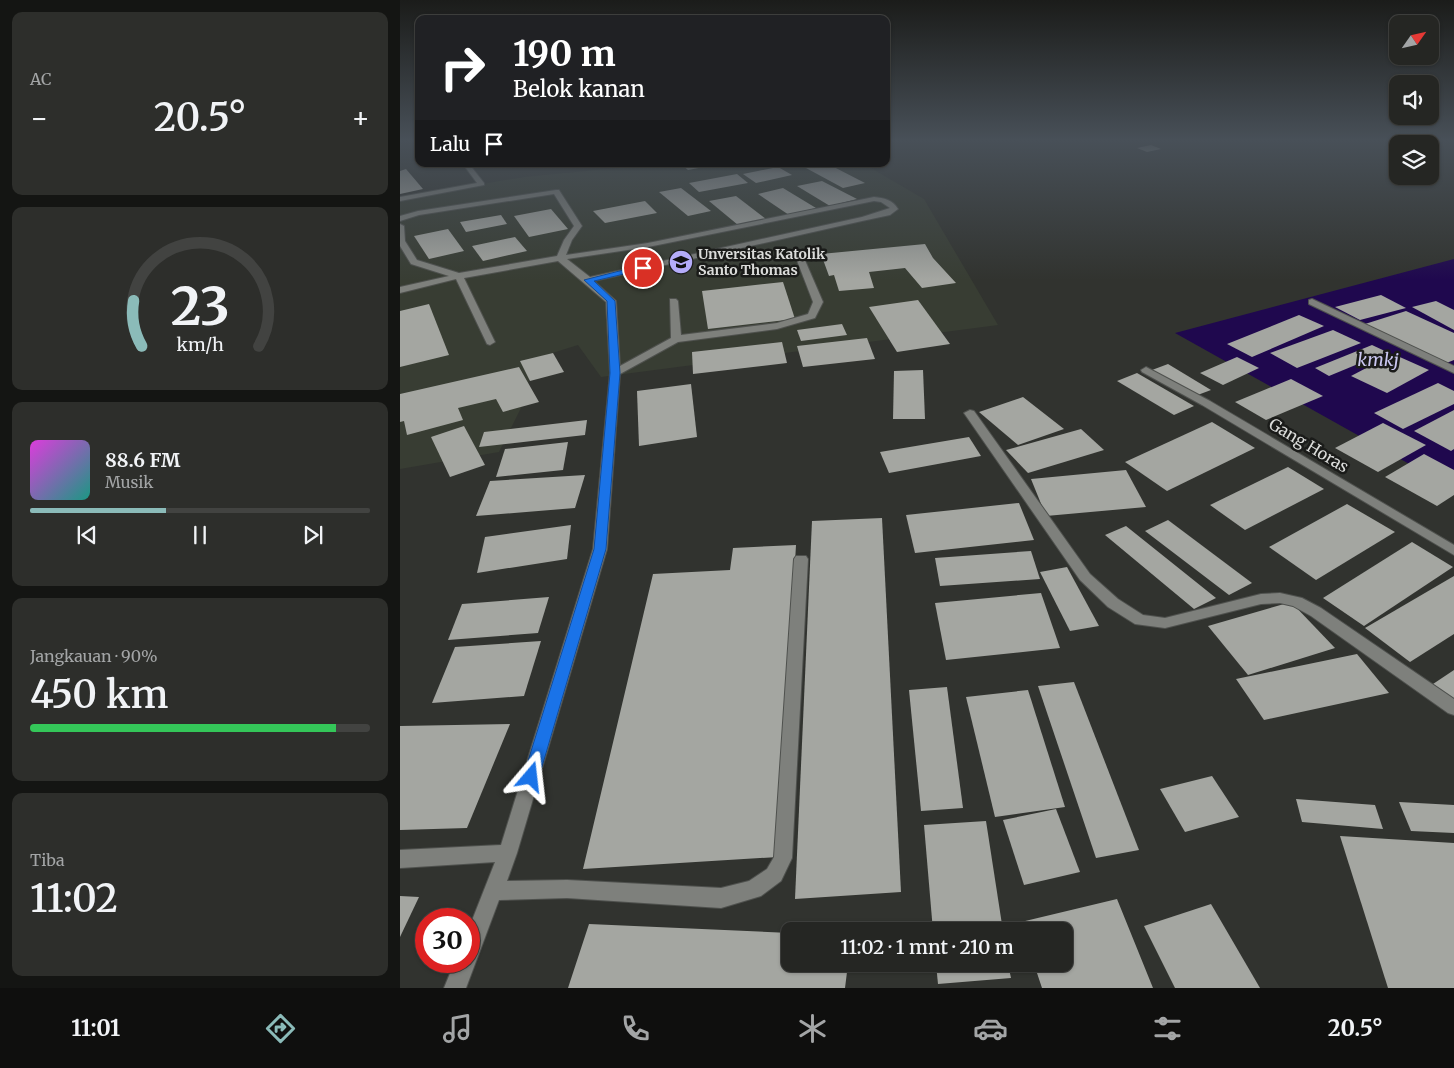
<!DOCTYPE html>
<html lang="id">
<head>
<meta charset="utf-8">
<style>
  :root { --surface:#252623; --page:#2d2e2b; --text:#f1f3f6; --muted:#a3a5a6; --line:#424341; --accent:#8bbbb9 }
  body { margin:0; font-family:Merriweather,serif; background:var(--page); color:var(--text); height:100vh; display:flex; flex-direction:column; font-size:19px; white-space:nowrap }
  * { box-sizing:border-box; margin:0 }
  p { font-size:16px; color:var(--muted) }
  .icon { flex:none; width:28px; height:28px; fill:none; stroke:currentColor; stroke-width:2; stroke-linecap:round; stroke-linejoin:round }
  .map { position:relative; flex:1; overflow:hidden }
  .side { display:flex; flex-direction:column; gap:12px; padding:12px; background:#141513; width:400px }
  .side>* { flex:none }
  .guide { position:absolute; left:15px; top:15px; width:475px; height:152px; border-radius:10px; box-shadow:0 1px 4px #0004,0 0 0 1px var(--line); background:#202124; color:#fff; overflow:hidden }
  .needle { width:32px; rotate:56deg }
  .controls { position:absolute; left:989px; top:15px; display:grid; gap:10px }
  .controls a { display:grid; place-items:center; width:50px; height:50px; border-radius:10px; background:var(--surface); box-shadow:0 1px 4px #0004,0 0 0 1px var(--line); font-size:25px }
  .speed { position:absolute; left:15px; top:908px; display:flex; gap:10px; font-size:25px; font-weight:700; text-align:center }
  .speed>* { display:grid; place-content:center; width:65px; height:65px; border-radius:50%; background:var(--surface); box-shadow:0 1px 4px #0004,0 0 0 1px var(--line); line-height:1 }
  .speed .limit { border:8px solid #d22; background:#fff; color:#111 }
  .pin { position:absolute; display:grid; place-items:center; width:42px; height:42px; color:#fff; margin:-21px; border:2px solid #fff; border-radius:50%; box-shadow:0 1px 5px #0007 }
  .me { position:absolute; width:55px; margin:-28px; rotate:17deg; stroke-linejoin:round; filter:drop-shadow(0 0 4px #0008) }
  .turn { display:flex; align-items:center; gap:18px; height:105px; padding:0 15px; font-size:22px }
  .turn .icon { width:65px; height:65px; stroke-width:2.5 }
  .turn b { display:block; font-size:35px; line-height:42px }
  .then { display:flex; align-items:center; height:48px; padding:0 15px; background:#0003; gap:10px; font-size:19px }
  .big { font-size:38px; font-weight:600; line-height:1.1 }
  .side .widget { flex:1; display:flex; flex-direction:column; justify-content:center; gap:8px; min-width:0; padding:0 18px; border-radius:10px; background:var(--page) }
  .side .dial { align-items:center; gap:0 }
  .dial svg { height:130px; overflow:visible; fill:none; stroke:var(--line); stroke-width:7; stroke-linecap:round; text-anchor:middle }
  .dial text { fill:var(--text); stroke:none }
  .song { display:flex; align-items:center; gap:15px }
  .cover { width:60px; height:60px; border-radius:8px; background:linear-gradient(135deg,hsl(300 70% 55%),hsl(170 70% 35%)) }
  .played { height:5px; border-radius:2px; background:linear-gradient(90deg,var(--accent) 40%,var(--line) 40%) }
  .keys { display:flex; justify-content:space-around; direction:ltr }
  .heat { display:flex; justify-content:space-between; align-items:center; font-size:28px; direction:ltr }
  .charge { height:8px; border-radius:4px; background:linear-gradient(90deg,#34c759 90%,var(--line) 0) }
  .trip { position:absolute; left:381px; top:922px; width:292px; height:50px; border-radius:10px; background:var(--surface); box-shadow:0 1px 4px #0004,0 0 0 1px var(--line); font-weight:600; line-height:50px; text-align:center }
  .tab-bar { display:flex; height:80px; justify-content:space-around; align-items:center; background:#0f0f0e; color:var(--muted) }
  .tab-bar .icon { width:35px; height:35px }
  .tab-bar .on { color:var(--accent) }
  .tab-bar b { font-size:22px; color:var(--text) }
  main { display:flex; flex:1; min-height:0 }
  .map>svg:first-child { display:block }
  .built { fill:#383d33 }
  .water { fill:#1f084e }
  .building { fill:#a4a6a1 }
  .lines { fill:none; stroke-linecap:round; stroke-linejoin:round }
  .street-casing { stroke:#4f514e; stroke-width:2 }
  .street { fill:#7e807c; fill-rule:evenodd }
  .route { fill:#1a73e8; stroke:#114b97 }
  .labels { text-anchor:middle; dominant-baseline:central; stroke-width:5; stroke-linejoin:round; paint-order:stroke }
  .far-poi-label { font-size:14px; font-weight:bold; fill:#dbdcda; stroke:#1a1b19; text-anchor:start }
  .street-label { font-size:16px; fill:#dbdcda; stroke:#1a1b19 }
  .water-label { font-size:18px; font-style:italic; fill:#cbc8f2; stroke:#1a1b19 }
</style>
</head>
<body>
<main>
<section class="side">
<div class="widget"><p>AC</p>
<div class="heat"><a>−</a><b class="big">20.5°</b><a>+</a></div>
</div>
<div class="widget dial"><svg viewBox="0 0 100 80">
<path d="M14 69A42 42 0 1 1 86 69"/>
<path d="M14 69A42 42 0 0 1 9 41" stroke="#8bbbb9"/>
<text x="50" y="56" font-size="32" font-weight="700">23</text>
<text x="50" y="72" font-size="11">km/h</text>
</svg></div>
<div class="widget">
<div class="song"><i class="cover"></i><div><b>88.6 FM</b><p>Musik</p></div></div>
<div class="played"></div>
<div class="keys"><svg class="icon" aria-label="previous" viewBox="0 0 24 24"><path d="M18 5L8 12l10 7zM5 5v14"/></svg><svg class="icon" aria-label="pause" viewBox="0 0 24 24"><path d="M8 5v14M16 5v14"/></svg><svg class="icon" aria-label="next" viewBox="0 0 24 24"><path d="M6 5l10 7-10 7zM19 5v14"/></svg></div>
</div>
<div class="widget"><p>Jangkauan · 90%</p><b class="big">450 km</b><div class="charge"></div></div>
<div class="widget"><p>Tiba</p><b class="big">11:02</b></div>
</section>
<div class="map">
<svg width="1054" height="988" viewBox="0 0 1054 988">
  <rect width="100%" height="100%" fill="#31332f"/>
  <polygon class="built" points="258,164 464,164 524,199 598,325 201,377 178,345 130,360 128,394 99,452 0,469 0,198 124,177"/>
  <polygon class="water" points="1054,259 1054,489 775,333"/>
  <g class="building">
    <polygon points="751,145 761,149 747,152 737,148"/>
    <polygon points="289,164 300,164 304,167 288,170 282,165"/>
    <polygon points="428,164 465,183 443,188 406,168"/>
    <polygon points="378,167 392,175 356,183 343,174"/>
    <polygon points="6,169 23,189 0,194 0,171"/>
    <polygon points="337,174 348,183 299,192 289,183"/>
    <polygon points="422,181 457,199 430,206 397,186"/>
    <polygon points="281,188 311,211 288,216 259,192"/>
    <polygon points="383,188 416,208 389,215 358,194"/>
    <polygon points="336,196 366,219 338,225 309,201"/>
    <polygon points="245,201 257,213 205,223 193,211"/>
    <polygon points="151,209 168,229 129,237 114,216"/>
    <polygon points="101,215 107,224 66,232 60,222"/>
    <polygon points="48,229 64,251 29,259 14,236"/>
    <polygon points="115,237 127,251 83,261 72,246"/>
    <polygon points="525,244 533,258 556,283 522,288 505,268 469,272 474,288 439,291 434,275 429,276 421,254"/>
    <polygon points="383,282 395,319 308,329 302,291"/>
    <polygon points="981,295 1006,308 960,320 935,307"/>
    <polygon points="518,300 550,344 497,352 469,307"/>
    <polygon points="1036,301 1054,310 1054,330 1012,307"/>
    <polygon points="29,304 49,355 0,367 0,311"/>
    <polygon points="1006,311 1054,333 1054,360 1044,364 965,324"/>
    <polygon points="899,315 924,326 852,357 827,344"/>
    <polygon points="442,324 447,335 401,341 397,330"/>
    <polygon points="933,330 961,343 897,368 870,353"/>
    <polygon points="467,338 475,359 403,367 397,346"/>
    <polygon points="382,342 387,363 293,374 292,352"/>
    <polygon points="972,345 987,352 929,376 915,368"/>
    <polygon points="153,353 164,372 130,381 120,361"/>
    <polygon points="993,354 1029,370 987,393 951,376"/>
    <polygon points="837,357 859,368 823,385 800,373"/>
    <polygon points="768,364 811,390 795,396 752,370"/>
    <polygon points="119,367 139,402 103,412 96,399 58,408 63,420 7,435 4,421 0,422 0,394"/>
    <polygon points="523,370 525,419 493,419 494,371"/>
    <polygon points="737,373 794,406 774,415 717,381"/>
    <polygon points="891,379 923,396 866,420 835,402"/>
    <polygon points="1038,383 1054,391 1054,404 1003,429 974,413"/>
    <polygon points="291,384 297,437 239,446 237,391"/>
    <polygon points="623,397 664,429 618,445 579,412"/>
    <polygon points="1054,410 1054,449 1051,451 1014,431"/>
    <polygon points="187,420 185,435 79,447 84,432"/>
    <polygon points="812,422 855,448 767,491 725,462"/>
    <polygon points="983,423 1026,445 978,472 935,448"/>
    <polygon points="64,426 85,465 50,477 31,437"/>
    <polygon points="681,429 704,450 628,473 606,450"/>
    <polygon points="569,437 581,456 489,473 480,452"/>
    <polygon points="168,442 163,470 96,477 105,449"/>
    <polygon points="1024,454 1054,470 1054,495 1037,506 985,477"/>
    <polygon points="888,467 924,489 845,530 810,505"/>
    <polygon points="726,470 746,507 646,516 631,479"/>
    <polygon points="185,475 175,508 76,516 90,481"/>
    <polygon points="619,503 634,540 515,553 506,515"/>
    <polygon points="947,504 995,532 916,580 869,547"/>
    <polygon points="482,518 501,892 395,899 412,521"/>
    <polygon points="768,520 852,583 829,595 745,531"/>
    <polygon points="171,525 167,559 77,573 85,537"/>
    <polygon points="726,526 816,598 794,609 705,535"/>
    <polygon points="1012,542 1053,567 964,626 923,598"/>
    <polygon points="396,545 378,857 183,869 253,574 330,570 333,548"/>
    <polygon points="631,551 640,579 540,586 535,558"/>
    <polygon points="667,567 699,626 670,631 640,572"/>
    <polygon points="1054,576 1054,634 1010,662 965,628"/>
    <polygon points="641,593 660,648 546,660 535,603"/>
    <polygon points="149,597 138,633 48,640 62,604"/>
    <polygon points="891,602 935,648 848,675 808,626"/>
    <polygon points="141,641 124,696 32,703 55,647"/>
    <polygon points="957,654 989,693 864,720 836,679"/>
    <polygon points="1054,670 1054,700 1033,684"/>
    <polygon points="674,682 739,850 696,858 638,686"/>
    <polygon points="547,687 563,808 521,811 509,690"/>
    <polygon points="628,690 665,807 595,817 566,697"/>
    <polygon points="110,724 67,828 0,830 0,726"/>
    <polygon points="812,776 839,817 785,832 760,789"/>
    <polygon points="896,799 975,805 983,829 902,822"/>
    <polygon points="999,802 1054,805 1054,833 1011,831"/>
    <polygon points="656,809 680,872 624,885 603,820"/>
    <polygon points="586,821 603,931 533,931 524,825"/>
    <polygon points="940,836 1054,843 1054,988 988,988"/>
    <polygon points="0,896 19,897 0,937"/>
    <polygon points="717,899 753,988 642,988 634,964 665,964 665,931 624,931 621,922"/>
    <polygon points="811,904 860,988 775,988 744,926"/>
    <polygon points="189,924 390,933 390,964 448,964 445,988 168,988"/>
    <polygon points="536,964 608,964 611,978 538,984"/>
  </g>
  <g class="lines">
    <g class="street-casing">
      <g id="street">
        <polygon points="63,164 69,164 84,183 84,185 0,201 0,197 77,183"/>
        <path d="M 156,190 L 159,190 L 182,226 L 172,240 L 166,255 L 248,243 L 474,197 C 484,198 493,200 498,209 L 490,215 L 462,221 L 194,281 L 216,301 L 220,366 L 271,338 L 270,299 L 276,299 L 278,301 L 281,335 L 377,323 L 408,314 L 413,302 L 396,258 L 397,256 L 404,258 L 423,302 L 415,318 L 377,329 L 278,342 L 220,374 L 207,549 L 117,853 L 107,881 L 167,880 L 321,888 L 349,881 L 367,869 L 374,857 L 394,559 L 396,556 L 406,556 L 408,559 L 392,858 L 381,881 L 361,896 L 321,908 L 167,898 L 99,900 L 66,988 L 44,988 L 55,961 L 69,961 L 69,928 L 95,862 L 0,868 L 0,850 L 101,845 L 193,549 L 210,373 L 206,302 L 158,261 L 64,278 L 95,342 L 90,345 L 87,344 L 56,279 L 0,293 L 0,287 L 49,276 L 11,264 L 0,246 L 0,224 L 4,226 L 5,241 L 17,260 L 59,273 L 157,256 L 164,240 L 174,226 L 154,194 L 19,215 L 0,221 L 0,216 L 18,211 ZM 474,201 L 481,202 L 490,208 L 462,217 L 190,277 L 167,259 L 248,247 Z"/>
        <polygon points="912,299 1054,366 1054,373 909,304 909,300"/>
        <polygon points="746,367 810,401 1054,545 1054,555 802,405 742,372 741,370"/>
        <polygon points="570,410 574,411 690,574 718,599 743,615 765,618 861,594 880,593 902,598 921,608 1054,699 1054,715 1048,713 911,616 893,606 880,603 861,604 765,628 735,624 708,607 680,580 564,413"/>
      </g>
    </g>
    <use href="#street" class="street"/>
  </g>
  <linearGradient id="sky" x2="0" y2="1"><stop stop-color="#1b1c1a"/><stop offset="0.5" stop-color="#485058"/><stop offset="1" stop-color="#485058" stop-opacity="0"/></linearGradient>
  <rect width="1054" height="280" fill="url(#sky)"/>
  <polygon class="route" points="243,265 246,266 246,269 194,281 215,301 220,373 206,549 139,777 136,782 131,784 125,782 123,777 194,549 210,373 207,301 184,280"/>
  <defs>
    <g id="university-disc" transform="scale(1.25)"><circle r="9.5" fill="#b4acf9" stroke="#1a1b19"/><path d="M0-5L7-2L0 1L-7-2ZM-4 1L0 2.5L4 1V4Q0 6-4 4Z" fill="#111"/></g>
  </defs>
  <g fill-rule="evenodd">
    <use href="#university-disc" x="281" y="262"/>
  </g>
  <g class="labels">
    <g class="far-poi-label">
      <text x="298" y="254">Unversitas Katolik<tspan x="298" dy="16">Santo Thomas</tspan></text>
    </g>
    <g class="street-label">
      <text transform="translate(909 445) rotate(31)">Gang Horas</text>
    </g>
    <g class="water-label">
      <text x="978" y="359">kmkj</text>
    </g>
  </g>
</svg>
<div class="controls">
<a><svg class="needle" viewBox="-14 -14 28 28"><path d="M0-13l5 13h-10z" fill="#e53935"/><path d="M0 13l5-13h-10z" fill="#a3a5a6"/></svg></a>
<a><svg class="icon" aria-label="sound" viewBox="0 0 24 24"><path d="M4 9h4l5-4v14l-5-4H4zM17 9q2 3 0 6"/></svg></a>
<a><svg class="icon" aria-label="layers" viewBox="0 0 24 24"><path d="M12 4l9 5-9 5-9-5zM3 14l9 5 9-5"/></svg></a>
</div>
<div class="speed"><div class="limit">30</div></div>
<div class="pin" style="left:243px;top:268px;background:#d93025"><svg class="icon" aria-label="arrive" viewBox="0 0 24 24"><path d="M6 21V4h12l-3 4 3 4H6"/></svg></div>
<svg class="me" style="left:131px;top:777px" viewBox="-20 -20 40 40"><path d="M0-17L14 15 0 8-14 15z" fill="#1a73e8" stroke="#fff" stroke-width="4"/></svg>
<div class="trip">11:02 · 1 mnt · 210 m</div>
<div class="guide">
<div class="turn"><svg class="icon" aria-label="right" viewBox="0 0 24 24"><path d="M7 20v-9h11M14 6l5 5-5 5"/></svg><div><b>190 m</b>Belok kanan</div></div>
<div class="then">Lalu<svg class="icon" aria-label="arrive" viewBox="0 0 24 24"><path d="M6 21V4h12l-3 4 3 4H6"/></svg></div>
</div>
</div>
</main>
<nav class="tab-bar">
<b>11:01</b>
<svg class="icon on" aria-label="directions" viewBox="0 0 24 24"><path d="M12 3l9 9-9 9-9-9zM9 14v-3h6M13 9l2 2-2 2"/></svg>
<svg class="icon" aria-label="music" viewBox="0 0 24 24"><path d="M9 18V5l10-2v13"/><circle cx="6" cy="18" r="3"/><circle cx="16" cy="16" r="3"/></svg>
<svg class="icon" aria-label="phone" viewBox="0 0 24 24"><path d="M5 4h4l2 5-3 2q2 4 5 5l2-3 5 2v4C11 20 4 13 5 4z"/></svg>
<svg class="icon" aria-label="climate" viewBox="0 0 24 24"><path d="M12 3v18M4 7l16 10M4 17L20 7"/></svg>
<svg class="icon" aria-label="car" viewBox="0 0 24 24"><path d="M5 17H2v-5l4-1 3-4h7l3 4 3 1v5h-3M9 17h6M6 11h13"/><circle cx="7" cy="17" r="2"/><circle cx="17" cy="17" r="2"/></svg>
<svg class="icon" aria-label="filters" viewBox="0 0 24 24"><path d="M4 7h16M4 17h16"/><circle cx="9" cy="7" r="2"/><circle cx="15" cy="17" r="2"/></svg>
<b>20.5°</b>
</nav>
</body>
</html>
